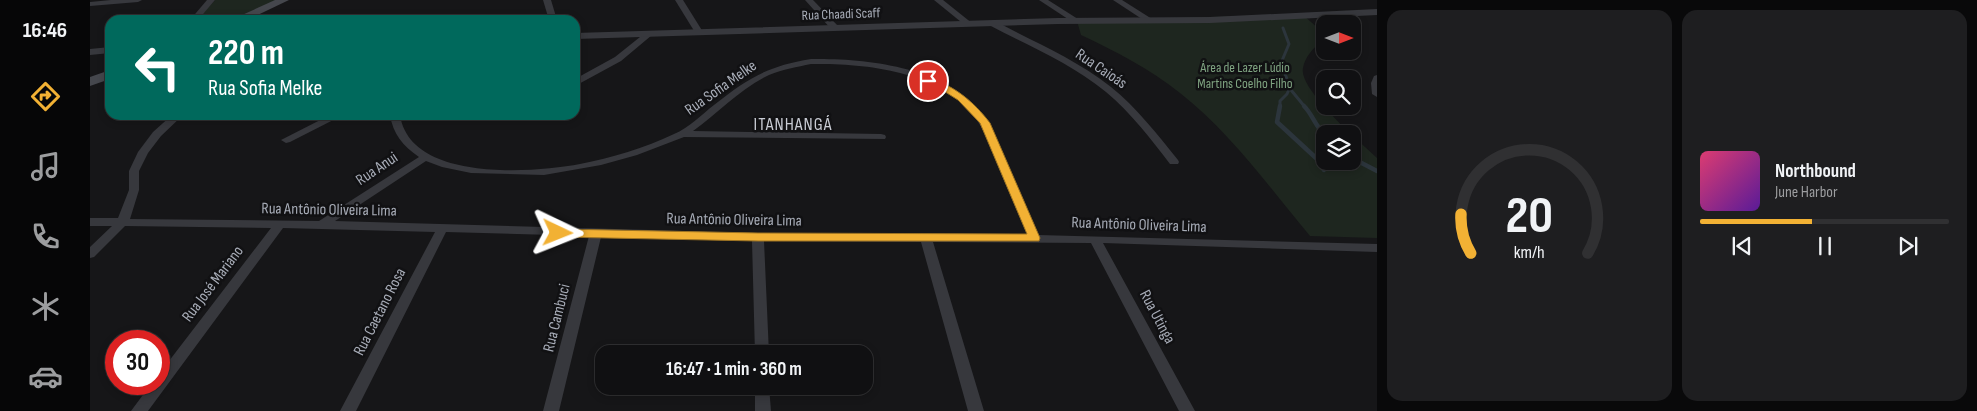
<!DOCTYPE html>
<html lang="pt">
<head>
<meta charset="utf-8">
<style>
  :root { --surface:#101012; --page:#1e1e20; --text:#f1f3f6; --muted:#9c9d9f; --line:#303032; --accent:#f2b134 }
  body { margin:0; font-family:"Sofia Sans Condensed",sans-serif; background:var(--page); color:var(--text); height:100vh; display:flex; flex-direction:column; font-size:19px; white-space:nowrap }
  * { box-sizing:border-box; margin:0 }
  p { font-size:16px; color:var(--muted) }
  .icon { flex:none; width:28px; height:28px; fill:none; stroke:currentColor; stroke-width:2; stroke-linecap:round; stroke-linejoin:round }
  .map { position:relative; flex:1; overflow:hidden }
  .drawer { display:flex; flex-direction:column; gap:10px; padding:10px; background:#09090a; width:600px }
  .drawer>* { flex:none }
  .banner { position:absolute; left:15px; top:15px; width:475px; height:105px; border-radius:15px; box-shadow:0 2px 8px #0003,0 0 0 1px var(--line); background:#00695c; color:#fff; overflow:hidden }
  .needle { width:32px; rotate:90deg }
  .controls { position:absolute; left:1226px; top:15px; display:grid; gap:10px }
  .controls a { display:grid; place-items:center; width:45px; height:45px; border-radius:10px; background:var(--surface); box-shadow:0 2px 8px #0003,0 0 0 1px var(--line); font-size:25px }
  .speed { position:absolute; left:15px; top:330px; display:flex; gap:10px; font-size:25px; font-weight:700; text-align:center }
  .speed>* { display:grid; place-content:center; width:65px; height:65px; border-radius:50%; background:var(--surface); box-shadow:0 2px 8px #0003,0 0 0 1px var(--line); line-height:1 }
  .speed .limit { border:8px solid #d22; background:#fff; color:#111 }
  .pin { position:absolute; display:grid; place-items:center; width:42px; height:42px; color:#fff; margin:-21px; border:2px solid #fff; border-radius:50%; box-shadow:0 1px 5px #0007 }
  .me { position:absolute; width:55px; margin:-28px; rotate:92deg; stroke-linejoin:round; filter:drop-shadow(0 0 4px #0008) }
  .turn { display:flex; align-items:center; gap:18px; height:105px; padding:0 20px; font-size:22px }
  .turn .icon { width:65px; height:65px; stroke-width:2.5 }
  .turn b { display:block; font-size:35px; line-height:42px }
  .drawer .widget { flex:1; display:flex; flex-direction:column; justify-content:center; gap:8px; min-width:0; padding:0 18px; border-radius:15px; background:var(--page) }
  .drawer .dial { align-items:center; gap:0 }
  .dial svg { height:130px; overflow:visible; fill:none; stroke:var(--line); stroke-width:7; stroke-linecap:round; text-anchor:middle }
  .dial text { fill:var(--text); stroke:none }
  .song { display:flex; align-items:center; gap:15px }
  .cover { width:60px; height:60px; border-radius:8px; background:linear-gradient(135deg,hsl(340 70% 55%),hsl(270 70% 35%)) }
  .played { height:5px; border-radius:2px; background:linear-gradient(90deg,var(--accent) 45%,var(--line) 45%) }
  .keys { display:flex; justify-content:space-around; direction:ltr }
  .drawer .tiles { flex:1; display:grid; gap:10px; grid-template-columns:repeat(2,1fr) }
  .trip { position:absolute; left:505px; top:345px; width:278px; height:50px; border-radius:15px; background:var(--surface); box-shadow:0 2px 8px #0003,0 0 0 1px var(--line); font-weight:700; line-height:50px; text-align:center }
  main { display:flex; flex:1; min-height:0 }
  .menu { display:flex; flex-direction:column; width:90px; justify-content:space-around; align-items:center; background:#060607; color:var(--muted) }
  .menu .icon { width:35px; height:35px }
  .menu .active { color:var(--accent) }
  .menu b { font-size:22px; color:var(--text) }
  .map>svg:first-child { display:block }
  .green { fill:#1e261f }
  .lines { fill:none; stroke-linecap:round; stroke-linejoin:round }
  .stream-far1 { stroke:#2c353c; stroke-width:3 }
  .stream { stroke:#2c353c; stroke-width:4.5 }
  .minor { fill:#37383d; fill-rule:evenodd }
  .tertiary { fill:#37383d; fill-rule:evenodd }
  .secondary { fill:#45474d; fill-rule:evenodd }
  .route { fill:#f2b134; stroke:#9d7322 }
  .labels { text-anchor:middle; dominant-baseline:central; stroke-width:5; stroke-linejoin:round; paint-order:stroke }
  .far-street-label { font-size:14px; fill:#a8adb8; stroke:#111113 }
  .far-park-label { font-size:14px; fill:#7fa381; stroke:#111113 }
  .street-label { font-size:16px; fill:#a8adb8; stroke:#111113 }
  .neighbourhood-label { font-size:18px; letter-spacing:1px; fill:#c9ccd4; stroke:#111113 }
</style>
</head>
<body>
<main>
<nav class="menu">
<b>16:46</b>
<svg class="icon active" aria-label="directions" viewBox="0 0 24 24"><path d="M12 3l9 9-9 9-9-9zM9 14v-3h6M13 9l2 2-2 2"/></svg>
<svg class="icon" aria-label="music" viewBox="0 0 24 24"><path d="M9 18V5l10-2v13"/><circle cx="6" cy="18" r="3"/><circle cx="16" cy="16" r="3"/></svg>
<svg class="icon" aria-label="phone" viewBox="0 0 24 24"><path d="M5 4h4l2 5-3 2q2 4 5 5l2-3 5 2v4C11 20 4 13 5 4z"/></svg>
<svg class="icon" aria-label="climate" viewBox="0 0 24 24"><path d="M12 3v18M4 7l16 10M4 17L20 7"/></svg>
<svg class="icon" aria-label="car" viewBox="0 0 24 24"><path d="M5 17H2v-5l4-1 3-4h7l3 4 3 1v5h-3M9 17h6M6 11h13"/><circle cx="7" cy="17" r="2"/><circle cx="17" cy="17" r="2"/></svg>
</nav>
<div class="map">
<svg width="1287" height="411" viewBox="0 0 1287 411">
  <rect width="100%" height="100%" fill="#161618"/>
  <g class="green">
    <polygon points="125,0 190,0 144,20 107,20"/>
    <path d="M 1212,14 L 1230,30 L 1230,42 C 1222,50 1215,57 1213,68 C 1209,85 1248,121 1260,134 L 1235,134 L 1235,161 L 1262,161 L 1263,136 L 1287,158 L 1287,238 L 1220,236 C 1179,187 1140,132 1090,93 C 1060,69 1025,51 991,35 L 987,21 Z"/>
  </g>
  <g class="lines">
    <g class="stream-far1">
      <polyline points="1193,28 1199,44 1191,63 1201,90 1215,107"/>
      <polyline points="1190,107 1190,101 1197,94 1200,87"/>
    </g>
    <g class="stream">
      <polyline points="1190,106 1187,122 1226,158 1234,170"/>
      <path d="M 1214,106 C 1223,115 1225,126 1235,135"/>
      <polyline points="1262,158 1287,171"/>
    </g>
    <g class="minor">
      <polygon points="21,0 52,0 48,2 0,6 0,2"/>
      <polygon points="117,0 125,0 108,20 100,20"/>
      <polygon points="453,0 461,0 467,20 459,20"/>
      <polygon points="585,0 593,0 613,32 612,34 606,34"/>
      <polygon points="715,0 723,0 748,26 748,30 742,30"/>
      <polygon points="844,0 853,0 883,24 876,26"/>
      <polygon points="949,0 958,0 991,21 984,23"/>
      <polygon points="1023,0 1032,0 1062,19 1055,21"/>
      <path d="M 899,21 L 905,21 C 944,42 986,59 1021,87 C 1047,108 1067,134 1088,160 L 1089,162 L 1088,164 L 1080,164 C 1061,139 1041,113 1016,92 C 981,63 939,46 899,25 Z"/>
      <polygon points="555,33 562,35 531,61 485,86 485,79 525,57"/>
      <polygon points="20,47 20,53 0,55 0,49"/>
      <path d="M 721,59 C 776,58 856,67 891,113 C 904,130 911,149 919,168 C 929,190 939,212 948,235 L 1287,244 L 1287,252 L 1013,243 L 1105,411 L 1089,411 L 1001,243 L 843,242 L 894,411 L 878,411 L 831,242 L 674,241 L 679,354 L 665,354 L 662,241 L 511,237 L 469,411 L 453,411 L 499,236 L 356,232 L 266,411 L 250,411 L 345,232 L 193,228 L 58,411 L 41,411 L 61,384 L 69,384 L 69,374 L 181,228 L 35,226 L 4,257 L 0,258 L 0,247 L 22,226 L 0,226 L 0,218 L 28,218 L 39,190 L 39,171 L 48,152 L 63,132 L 82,115 L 93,115 L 71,136 L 58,153 L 49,171 L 49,190 L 40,219 L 229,221 L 329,157 C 313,146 303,134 300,115 L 310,115 C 320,182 442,173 490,164 C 521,158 555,148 584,134 C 599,128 611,115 624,105 C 658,78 678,66 721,59 ZM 721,64 C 775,63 852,71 886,119 C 896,133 901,149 907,164 C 917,187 927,211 937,234 L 668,233 L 245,221 L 336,161 L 352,167 L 381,173 L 454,175 L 511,165 L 547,155 L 594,137 L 795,139 L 796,137 L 795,135 L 791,134 L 603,131 C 628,113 651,88 679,75 C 693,69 707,67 721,64 Z"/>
      <polygon points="1287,75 1287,97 1282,94 1281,83 1284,76"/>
      <polygon points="240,115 253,115 200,142 196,143 191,140"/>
      <polygon points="665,386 679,386 681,411 665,411"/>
    </g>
    <polygon class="tertiary" points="1287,9 1287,15 1120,23 968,24 485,39 485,33 968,18 1120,17"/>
    <g class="secondary">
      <polygon points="185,0 199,0 157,20 141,20"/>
      <polygon points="20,70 20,79 0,86 0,77"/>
    </g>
  </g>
  <path class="route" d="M 838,78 C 864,85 884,102 900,123 L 950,238 L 949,241 L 668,241 L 468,237 L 462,233 L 468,229 L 668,233 L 937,234 L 890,123 L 868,100 L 849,88 L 835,83 L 834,81 Z"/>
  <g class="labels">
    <g class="far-street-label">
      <text transform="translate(751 14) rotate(-2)">Rua Chaadi Scaff</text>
    </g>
    <g class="far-park-label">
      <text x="1155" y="67">Área de Lazer Lúdio<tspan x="1155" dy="16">Martins Coelho Filho</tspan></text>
    </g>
    <g class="street-label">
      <text transform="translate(1011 69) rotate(34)">Rua Caioás</text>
      <text transform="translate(631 88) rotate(-35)">Rua Sofia Melke</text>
      <text transform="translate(287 169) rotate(-34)">Rua Anui</text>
      <text transform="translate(239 210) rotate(1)">Rua Antônio Oliveira Lima</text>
      <text transform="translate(644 220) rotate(1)">Rua Antônio Oliveira Lima</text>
      <text transform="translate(1049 225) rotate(2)">Rua Antônio Oliveira Lima</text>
      <text transform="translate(123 284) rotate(-53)">Rua José Mariano</text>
      <text transform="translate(290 312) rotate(-63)">Rua Caetano Rosa</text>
      <text transform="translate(1067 317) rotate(62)">Rua Utinga</text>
      <text transform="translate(467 318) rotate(-76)">Rua Cambuci</text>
    </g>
    <g class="neighbourhood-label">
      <text x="703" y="124">ITANHANGÁ</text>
    </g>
  </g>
</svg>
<div class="controls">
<a><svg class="needle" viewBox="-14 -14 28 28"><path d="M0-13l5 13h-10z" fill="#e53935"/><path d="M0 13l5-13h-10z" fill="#9c9d9f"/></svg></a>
<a><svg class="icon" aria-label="search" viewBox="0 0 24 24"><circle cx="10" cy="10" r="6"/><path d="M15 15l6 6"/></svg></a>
<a><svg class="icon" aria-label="layers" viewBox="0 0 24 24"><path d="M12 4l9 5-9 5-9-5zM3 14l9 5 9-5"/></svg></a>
</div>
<div class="speed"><div class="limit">30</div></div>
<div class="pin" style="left:838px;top:81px;background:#d93025"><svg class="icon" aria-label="arrive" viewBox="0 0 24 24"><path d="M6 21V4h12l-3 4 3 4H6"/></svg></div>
<svg class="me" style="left:468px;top:233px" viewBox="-20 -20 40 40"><path d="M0-17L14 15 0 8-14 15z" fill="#f2b134" stroke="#fff" stroke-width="4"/></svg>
<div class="trip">16:47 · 1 min · 360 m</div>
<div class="banner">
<div class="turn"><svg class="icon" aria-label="left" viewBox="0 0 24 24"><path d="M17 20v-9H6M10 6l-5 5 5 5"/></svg><div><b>220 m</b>Rua Sofia Melke</div></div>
</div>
</div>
<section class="drawer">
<div class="tiles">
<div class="widget dial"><svg viewBox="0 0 100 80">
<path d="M14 69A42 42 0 1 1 86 69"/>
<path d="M14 69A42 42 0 0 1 8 45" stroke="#f2b134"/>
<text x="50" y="56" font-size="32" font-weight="700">20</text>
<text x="50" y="72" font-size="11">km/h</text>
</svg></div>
<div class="widget">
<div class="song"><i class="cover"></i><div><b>Northbound</b><p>June Harbor</p></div></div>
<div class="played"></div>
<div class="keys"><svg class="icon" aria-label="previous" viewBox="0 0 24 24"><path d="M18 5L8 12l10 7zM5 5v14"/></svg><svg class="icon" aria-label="pause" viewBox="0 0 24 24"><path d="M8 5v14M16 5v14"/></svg><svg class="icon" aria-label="next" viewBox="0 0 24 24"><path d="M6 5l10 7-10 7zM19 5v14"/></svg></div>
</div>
</div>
</section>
</main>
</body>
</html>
